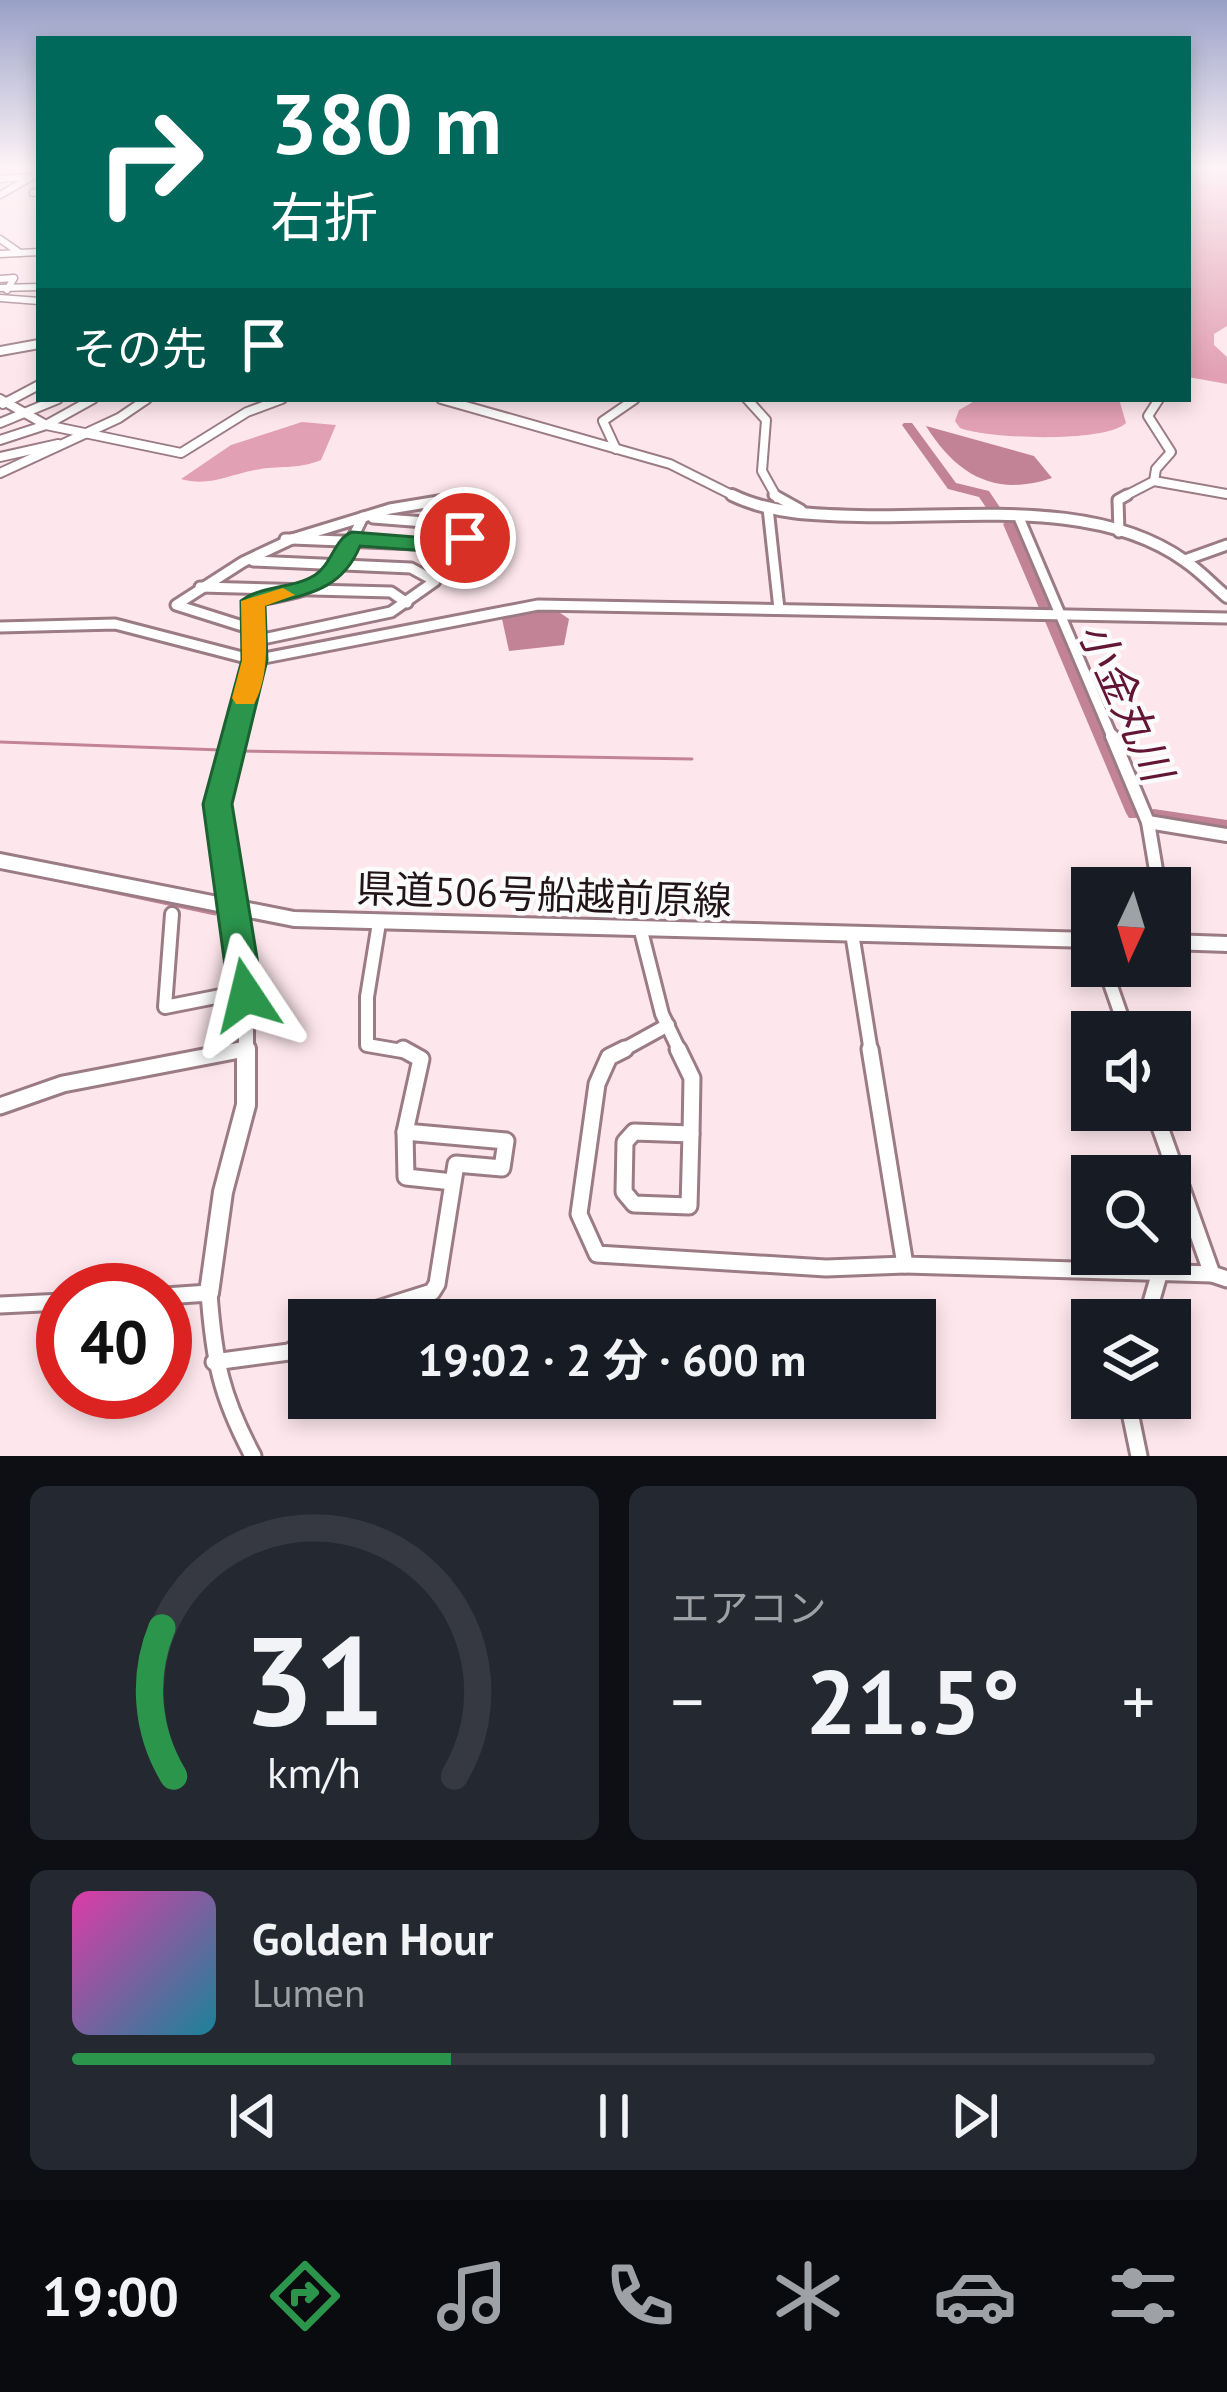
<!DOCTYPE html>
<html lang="ja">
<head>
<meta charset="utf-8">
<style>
  :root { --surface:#171b24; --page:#242831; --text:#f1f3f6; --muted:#9ea1a6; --line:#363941; --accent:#2b954c }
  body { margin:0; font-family:"PT Sans","Noto Sans JP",sans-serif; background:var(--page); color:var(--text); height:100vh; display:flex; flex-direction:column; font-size:45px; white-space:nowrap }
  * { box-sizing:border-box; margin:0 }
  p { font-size:39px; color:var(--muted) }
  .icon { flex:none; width:66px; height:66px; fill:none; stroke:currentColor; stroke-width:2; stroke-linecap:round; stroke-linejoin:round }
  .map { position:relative; height:1456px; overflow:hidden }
  .side { display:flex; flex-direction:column; gap:30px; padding:30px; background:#0d0f14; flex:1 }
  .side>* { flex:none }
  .banner { position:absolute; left:36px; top:36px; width:1155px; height:366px; border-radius:0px; box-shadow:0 6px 18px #0003; background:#00695c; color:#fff; overflow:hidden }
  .needle { width:78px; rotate:184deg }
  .fabs { position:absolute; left:1071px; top:867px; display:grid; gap:24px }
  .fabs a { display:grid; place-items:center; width:120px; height:120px; border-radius:0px; background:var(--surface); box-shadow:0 6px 18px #0003; font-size:60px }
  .speed { position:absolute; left:36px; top:1263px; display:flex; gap:24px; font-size:60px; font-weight:700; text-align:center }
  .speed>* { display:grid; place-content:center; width:156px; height:156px; border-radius:50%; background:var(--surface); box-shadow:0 6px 18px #0003; line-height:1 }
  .speed .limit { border:18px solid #d22; background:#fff; color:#111 }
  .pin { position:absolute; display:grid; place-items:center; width:102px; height:102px; color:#fff; margin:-51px; border:6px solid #fff; border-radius:50%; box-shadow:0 3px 12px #0007 }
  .me { position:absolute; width:132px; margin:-66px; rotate:350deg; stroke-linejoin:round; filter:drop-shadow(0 0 9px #0008) }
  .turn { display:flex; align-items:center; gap:42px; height:252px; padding:0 36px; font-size:54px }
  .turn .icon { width:156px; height:156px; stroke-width:2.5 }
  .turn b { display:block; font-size:84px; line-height:102px }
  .then { display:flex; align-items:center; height:114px; padding:0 36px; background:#0003; gap:24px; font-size:45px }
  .big { font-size:90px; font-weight:700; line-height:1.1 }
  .side .widget { flex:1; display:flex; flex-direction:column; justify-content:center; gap:18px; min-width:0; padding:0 42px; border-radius:18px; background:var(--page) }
  .side .dial { align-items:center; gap:0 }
  .dial svg { height:312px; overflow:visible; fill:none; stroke:var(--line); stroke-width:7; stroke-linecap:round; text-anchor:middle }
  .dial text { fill:var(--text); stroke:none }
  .song { display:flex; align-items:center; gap:36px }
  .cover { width:144px; height:144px; border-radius:18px; background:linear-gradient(135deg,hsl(320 70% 55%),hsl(190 70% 35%)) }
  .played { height:12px; border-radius:6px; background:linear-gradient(90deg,var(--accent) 35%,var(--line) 35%) }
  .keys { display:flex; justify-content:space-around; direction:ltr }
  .heat { display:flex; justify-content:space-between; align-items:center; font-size:66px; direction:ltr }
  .side .tiles { flex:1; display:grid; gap:30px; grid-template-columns:1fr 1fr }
  .widget:last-child { grid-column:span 2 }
  .trip { position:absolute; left:288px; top:1299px; width:648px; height:120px; border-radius:0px; background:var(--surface); box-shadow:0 6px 18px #0003; font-weight:700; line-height:120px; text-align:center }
  .dock { display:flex; height:192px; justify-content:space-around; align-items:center; background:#090b0e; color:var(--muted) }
  .dock .icon { width:84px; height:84px }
  .dock .current { color:var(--accent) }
  .dock b { font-size:54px; color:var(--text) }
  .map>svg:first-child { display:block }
  .forest { fill:#e2a0b4 }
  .water { fill:#c38396 }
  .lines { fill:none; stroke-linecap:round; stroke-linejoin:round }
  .stream { stroke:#c38396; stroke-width:3 }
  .river { fill:#c38396; fill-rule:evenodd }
  .minor-far4-casing { stroke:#9b7b84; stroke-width:9 }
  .minor-far3-casing { stroke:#9b7b84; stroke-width:12 }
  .minor-far2-casing { stroke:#9b7b84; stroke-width:15 }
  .minor-far1-casing { stroke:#9b7b84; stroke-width:18 }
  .minor-casing { stroke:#9b7b84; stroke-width:21 }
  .tertiary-far4-casing { stroke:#9b7b84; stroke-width:9 }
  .tertiary-far3-casing { stroke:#9b7b84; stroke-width:12 }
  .tertiary-far2-casing { stroke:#9b7b84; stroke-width:16 }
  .tertiary-far1-casing { stroke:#9b7b84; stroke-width:20 }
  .tertiary-casing { stroke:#9b7b84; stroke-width:24 }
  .secondary-casing { stroke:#9b7b84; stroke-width:6 }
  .minor-far4 { stroke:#fff; stroke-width:6 }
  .minor-far3 { stroke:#fff; stroke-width:8 }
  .minor-far2 { stroke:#fff; stroke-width:9 }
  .minor-far1 { stroke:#fff; stroke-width:12 }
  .minor { stroke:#fff; stroke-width:15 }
  .tertiary-far4 { stroke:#fff; stroke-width:6 }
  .tertiary-far3 { stroke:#fff; stroke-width:8 }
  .tertiary-far2 { stroke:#fff; stroke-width:10 }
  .tertiary-far1 { stroke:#fff; stroke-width:14 }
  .tertiary { stroke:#fff; stroke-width:18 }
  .secondary { fill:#fff; fill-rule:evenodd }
  .route { fill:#2b954c; stroke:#1c6131; stroke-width:3 }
  .slow { fill:#f59e0b }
  .labels { text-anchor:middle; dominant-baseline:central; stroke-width:9; stroke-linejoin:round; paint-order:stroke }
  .street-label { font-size:39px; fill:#211518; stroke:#fbfbfb }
  .water-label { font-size:42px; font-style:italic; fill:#621535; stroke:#fbfbfb }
</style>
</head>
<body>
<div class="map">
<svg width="1227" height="1456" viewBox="0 0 1227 1456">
  <rect width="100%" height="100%" fill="#fde7ed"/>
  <g class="forest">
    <polygon points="1188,169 1227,169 1227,326 1214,334 1214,345 1227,357 1227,384 1188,377"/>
    <path d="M 978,399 L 1119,399 L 1126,423 C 1106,443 987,439 960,428 L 955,421 L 959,410 Z"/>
    <path d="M 302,422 L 336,425 L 321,460 C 297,470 279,465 255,470 C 229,475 208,487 181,479 L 231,445 Z"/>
  </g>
  <g class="water">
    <path d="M 926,426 L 1034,456 L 1052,478 C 996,497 957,476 926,426 Z"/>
    <polygon points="541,610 556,610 569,619 564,645 509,651 502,619"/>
  </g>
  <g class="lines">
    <g class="stream">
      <polyline points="0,742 221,750"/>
      <polyline points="240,751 692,759"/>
      <polyline points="0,868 215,914"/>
    </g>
    <g class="river">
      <polygon points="904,423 912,423 956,483 989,491 1005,515 1003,518 993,518 979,497 948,489 902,425"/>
      <polygon points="1010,520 1017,524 1053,608 1051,611 1041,611 1039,608 1003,524"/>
      <polygon points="1051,614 1058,619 1144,813 1141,818 1129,818 1126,813 1044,619"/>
      <polygon points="1154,809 1227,820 1227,834 1148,821 1145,816 1148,811"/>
    </g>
    <g class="minor-far4-casing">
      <g id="minor-far4">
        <polyline points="0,179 26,177"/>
        <polyline points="33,193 39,191"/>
        <polyline points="0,195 39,173"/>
        <polyline points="0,239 20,253"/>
        <polyline points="0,279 14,278 7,290"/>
        <polyline points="0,288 39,287"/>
        <polyline points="0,298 39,301"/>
      </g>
    </g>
    <g class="minor-far3-casing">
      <g id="minor-far3">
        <polyline points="0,399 46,425 181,453 247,412 282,399"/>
        <polyline points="747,399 766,420 762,471 777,498"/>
        <polyline points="3,404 39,385"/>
        <polyline points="0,423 58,399"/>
        <polyline points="0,440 46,425 93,399"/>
        <polyline points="616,449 603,421 635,399"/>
        <polyline points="0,457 58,444"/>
        <polyline points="0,473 119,418 147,399"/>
        <polyline points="1154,481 1156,469 1171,452 1148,416 1159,399"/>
        <polyline points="452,498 470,498"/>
        <polyline points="1121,498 1154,481 1227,494"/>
      </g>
    </g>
    <g class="minor-far2-casing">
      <g id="minor-far2">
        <polyline points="774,495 801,510"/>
        <polygon points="469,496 476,526 465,539 441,545 292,539 390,509"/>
        <polyline points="768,508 779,609"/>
        <polyline points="373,518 476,526"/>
        <polyline points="1020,520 1113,739"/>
        <polyline points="1119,532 1118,500 1127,495"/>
        <polyline points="285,539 292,539"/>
        <polyline points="1185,560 1227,545"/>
        <polyline points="253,561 411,568 435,581 391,612 253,641"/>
        <polyline points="200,587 391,592 407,603"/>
        <polyline points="0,627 115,624 254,660 538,605 1227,618"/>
        <polyline points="252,629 176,605 243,562 292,539"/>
        <path d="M 234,739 L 254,660 L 253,601 C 331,587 329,586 363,517"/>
      </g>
    </g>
    <g class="minor-far1-casing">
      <g id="minor-far1">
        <polyline points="235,736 218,804 235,908"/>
        <polyline points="1112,736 1148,822 1159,888"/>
        <polyline points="1148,822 1227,835"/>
        <polyline points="172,914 165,1007 246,991"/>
        <polyline points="379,923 367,997 367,1045 408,1052"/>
        <polyline points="641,931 662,1014 680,1052"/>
        <polyline points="852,933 871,1052"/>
        <polyline points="1104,966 1127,1032"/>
        <polyline points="232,1052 245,1049"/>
        <polyline points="619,1052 668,1025"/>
      </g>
    </g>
    <g class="minor-casing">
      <g id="minor">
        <polyline points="403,1049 421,1059 405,1132"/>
        <polyline points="625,1049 609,1057 597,1084 579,1214 597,1254 826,1268 905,1265"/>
        <polyline points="678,1049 692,1078 691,1134"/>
        <polyline points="870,1049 905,1265 1212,1274 1227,1279"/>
        <polyline points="0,1106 63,1084 245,1049"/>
        <polyline points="1154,1110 1212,1274"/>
        <polygon points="634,1132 691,1134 689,1206 634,1204 624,1192 625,1142"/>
        <path d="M 165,1296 L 209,1293 C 214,1361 221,1396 253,1456"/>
        <polyline points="0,1305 63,1302"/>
        <polyline points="343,1320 432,1292 437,1284 456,1164 502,1168 506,1141 405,1132 406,1177 453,1182"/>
        <polyline points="1146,1320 1159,1275"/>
        <polyline points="214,1362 289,1352 309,1340"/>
        <polyline points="1127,1398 1139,1456"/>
      </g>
    </g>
    <g class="tertiary-far4-casing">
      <polyline id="tertiary-far4" points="0,254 39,252"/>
    </g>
    <g class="tertiary-far3-casing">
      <g id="tertiary-far3">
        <polyline points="0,351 39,344"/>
        <polyline points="441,399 670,464 738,498"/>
      </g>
    </g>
    <g class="tertiary-far2-casing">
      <path id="tertiary-far2" d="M 732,495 C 771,514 816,515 859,516 C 961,519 1096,497 1185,561 C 1200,571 1213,585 1227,597"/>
    </g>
    <g class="tertiary-far1-casing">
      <polyline id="tertiary-far1" points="235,908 246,995 246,1052"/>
    </g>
    <g class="tertiary-casing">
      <polyline id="tertiary" points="209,1293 223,1192 246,1105 246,1049"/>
    </g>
    <g class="secondary-casing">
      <g id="secondary">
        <polygon points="0,854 294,912 1092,933 1092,947 294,926 0,868"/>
        <polygon points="1170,935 1227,937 1227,951 1170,949"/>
      </g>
    </g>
    <use href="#minor-far4" class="minor-far4"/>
    <use href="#minor-far3" class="minor-far3"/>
    <use href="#minor-far2" class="minor-far2"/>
    <use href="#minor-far1" class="minor-far1"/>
    <use href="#minor" class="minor"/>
    <use href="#tertiary-far4" class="tertiary-far4"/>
    <use href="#tertiary-far3" class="tertiary-far3"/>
    <use href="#tertiary-far2" class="tertiary-far2"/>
    <use href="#tertiary-far1" class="tertiary-far1"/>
    <use href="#tertiary" class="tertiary"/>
    <use href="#secondary" class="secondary"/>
  </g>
  <linearGradient id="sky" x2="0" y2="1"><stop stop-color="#99a0c7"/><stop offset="0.45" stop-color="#fef4f7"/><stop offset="1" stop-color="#fef4f7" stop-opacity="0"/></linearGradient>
  <rect width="1227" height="373" fill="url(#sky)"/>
  <path class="route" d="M 352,532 L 440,539 L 465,532 L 476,538 L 441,552 L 360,546 C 342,590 308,594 265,605 L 267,660 L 232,804 L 263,995 L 258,1005 L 246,1010 L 234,1005 L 229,995 L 203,804 L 242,660 L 241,601 C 261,585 293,589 315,575 C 332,564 334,539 352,532 Z"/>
  <path class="slow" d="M 283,588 L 295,595 L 265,606 C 266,639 270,674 254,704 L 236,704 L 232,698 L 242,660 L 241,601 Z"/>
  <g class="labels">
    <g class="street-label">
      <text transform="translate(544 894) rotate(2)">県道506号船越前原線</text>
    </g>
    <g class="water-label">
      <text transform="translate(1126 701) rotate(66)">小金丸川</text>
    </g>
  </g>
</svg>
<div class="fabs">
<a><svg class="needle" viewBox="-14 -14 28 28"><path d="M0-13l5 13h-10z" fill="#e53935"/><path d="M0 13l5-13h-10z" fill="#9ea1a6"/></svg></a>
<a><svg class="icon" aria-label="sound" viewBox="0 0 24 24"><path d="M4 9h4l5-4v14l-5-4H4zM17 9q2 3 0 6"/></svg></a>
<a><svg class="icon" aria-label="search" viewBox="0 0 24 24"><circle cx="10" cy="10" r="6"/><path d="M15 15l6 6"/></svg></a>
<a><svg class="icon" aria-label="layers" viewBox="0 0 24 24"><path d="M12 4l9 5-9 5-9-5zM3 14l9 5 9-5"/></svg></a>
</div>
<div class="speed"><div class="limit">40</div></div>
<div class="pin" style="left:465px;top:538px;background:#d93025"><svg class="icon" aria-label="arrive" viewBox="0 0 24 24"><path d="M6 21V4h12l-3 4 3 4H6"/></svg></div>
<svg class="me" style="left:246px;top:995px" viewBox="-20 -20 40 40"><path d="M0-17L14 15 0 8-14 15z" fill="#2b954c" stroke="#fff" stroke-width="4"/></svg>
<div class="trip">19:02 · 2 分 · 600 m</div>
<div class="banner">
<div class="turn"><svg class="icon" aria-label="right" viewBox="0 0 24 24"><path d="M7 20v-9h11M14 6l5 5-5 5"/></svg><div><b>380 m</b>右折</div></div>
<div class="then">その先<svg class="icon" aria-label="arrive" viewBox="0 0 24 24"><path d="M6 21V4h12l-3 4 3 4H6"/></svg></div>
</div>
</div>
<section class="side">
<div class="tiles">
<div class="widget dial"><svg viewBox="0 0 100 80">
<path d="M14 69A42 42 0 1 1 86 69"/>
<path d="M14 69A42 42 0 0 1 11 31" stroke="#2b954c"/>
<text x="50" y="56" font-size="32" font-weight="700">31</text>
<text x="50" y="72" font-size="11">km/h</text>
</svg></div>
<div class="widget"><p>エアコン</p>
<div class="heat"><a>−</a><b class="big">21.5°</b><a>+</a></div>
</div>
<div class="widget">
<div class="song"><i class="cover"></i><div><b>Golden Hour</b><p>Lumen</p></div></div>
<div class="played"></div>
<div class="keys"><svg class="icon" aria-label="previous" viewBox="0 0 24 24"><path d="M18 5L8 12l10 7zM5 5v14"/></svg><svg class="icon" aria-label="pause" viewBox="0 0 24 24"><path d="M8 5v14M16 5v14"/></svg><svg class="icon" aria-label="next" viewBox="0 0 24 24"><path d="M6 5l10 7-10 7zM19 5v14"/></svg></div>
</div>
</div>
</section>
<nav class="dock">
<b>19:00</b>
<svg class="icon current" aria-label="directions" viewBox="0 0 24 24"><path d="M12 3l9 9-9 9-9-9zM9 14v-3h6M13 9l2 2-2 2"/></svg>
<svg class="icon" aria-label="music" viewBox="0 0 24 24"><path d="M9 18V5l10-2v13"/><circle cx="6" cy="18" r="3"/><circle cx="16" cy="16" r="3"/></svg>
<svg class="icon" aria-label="phone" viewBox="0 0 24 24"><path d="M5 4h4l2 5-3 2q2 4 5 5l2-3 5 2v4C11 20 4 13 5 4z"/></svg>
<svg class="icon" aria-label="climate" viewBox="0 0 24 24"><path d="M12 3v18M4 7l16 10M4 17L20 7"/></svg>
<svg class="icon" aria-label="car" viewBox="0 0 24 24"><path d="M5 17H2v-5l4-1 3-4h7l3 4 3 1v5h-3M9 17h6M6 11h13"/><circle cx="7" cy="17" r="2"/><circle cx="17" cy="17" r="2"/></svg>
<svg class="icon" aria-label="filters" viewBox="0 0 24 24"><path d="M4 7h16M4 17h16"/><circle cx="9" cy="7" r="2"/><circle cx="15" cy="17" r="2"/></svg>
</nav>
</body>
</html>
